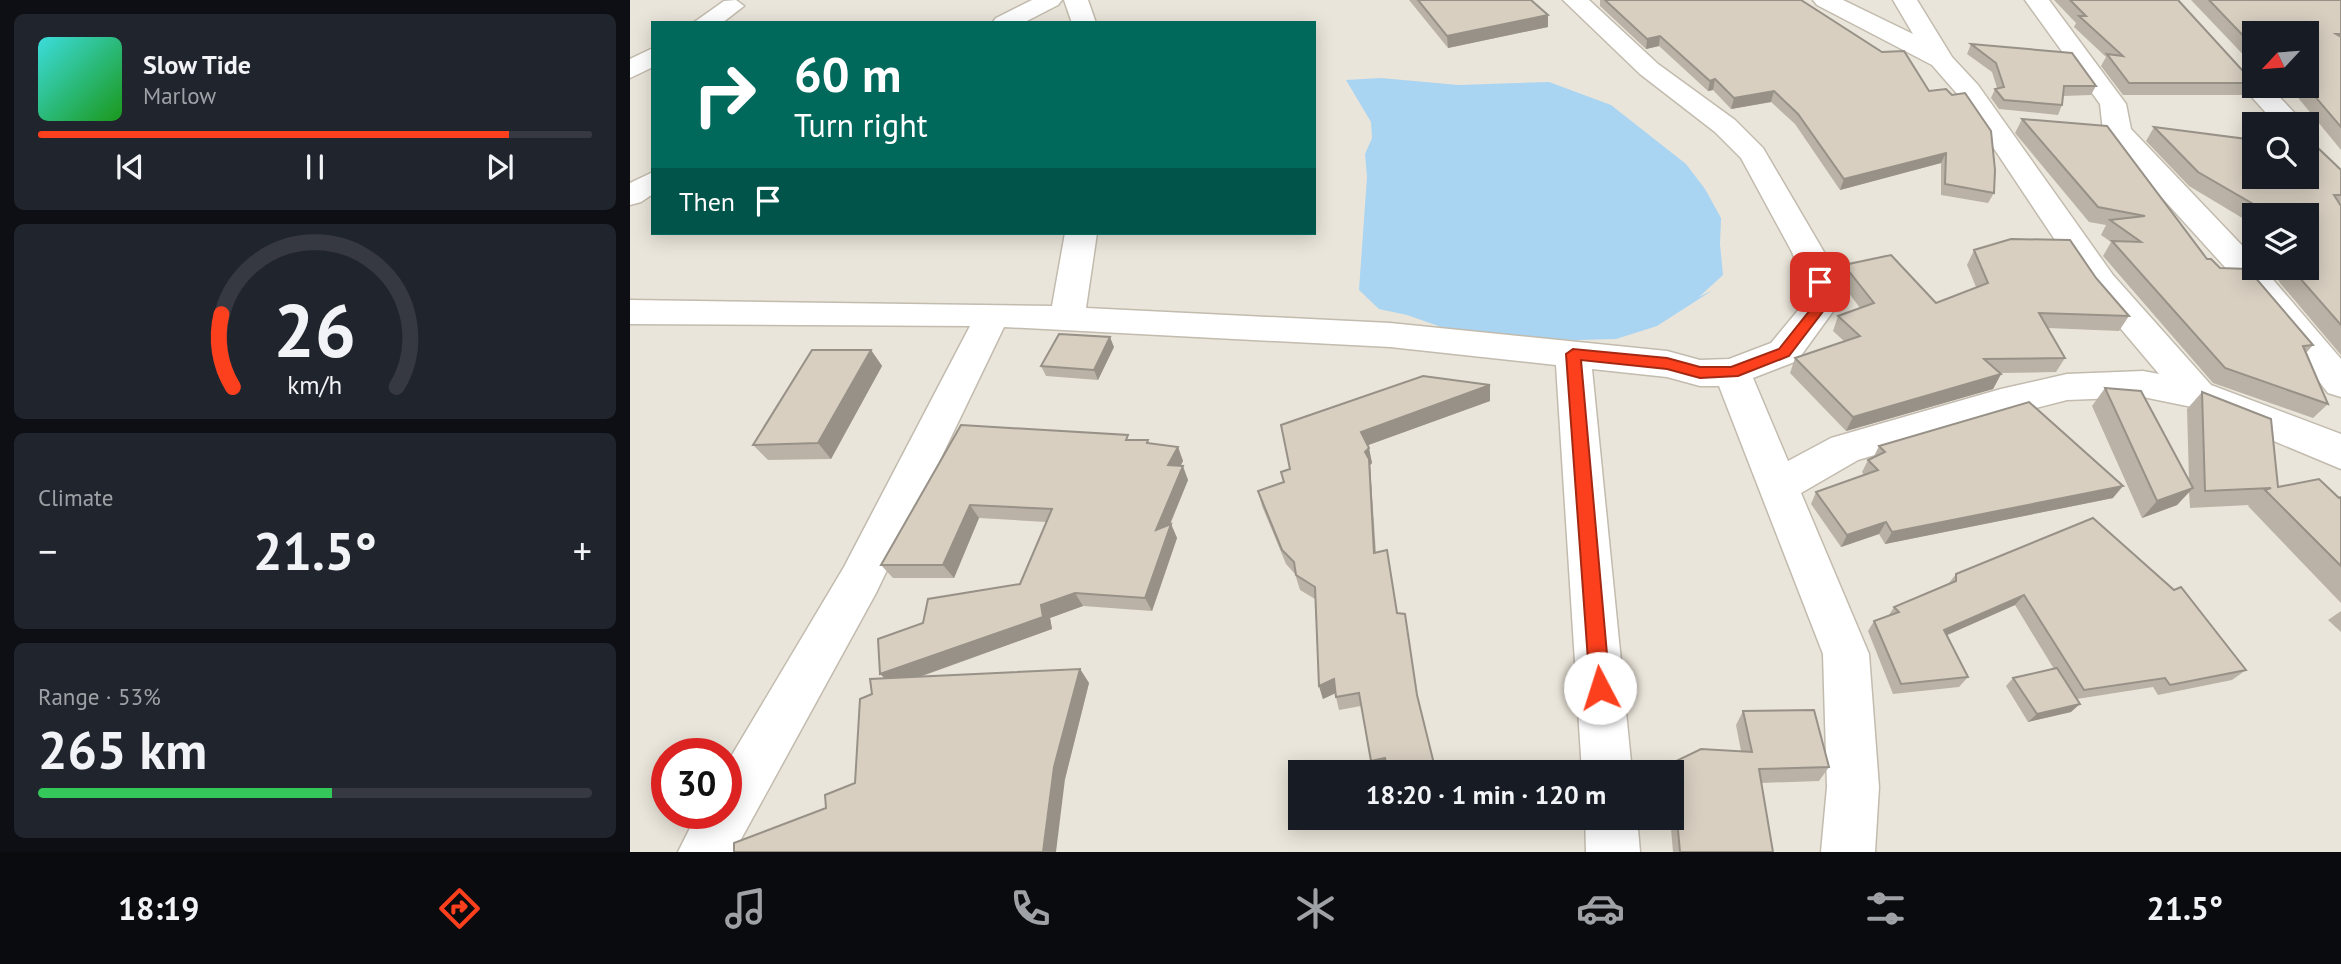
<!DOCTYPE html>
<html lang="en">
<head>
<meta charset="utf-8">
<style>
  :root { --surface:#171b24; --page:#20242c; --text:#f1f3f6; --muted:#9ea1a6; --line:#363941; --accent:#fc3f1d }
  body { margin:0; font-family:"PT Sans",sans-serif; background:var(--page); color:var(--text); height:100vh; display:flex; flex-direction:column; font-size:26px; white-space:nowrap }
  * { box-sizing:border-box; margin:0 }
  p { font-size:23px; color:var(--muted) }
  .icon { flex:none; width:38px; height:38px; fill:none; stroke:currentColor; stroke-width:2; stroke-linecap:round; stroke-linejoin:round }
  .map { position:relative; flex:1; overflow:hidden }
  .sheet { display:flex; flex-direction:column; gap:14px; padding:14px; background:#0d0f14; width:630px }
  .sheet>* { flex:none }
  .banner { position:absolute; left:21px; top:21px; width:665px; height:214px; border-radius:0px; box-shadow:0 4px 18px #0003; background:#00695c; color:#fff; overflow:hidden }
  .needle { width:46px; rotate:244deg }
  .tools { position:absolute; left:1612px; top:21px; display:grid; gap:14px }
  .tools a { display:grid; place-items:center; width:77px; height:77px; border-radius:0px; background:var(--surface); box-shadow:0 4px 18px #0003; font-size:35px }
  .speed { position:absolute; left:21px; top:738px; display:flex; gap:14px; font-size:35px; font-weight:700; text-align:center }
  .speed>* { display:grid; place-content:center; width:91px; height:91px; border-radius:50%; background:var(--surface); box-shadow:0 4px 18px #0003; line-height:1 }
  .speed .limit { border:10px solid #d22; background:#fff; color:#111 }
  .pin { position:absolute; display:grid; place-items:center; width:60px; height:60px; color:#fff; margin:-30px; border-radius:14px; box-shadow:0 4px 10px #0006 }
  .me { position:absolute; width:77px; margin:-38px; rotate:355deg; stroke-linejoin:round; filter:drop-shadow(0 0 5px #0008) }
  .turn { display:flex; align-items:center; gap:24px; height:147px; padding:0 28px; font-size:32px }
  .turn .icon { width:91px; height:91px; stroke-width:2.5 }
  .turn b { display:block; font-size:49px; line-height:60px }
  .then { display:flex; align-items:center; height:66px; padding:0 28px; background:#0003; gap:14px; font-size:26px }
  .big { font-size:52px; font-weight:800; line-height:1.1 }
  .sheet .card { flex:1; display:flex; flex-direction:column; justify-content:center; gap:10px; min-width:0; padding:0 24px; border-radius:10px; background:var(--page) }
  .sheet .dial { align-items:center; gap:0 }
  .dial svg { height:182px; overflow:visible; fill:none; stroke:var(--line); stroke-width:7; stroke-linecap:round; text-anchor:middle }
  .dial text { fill:var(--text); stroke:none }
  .song { display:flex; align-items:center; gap:21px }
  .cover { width:84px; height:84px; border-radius:10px; background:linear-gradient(135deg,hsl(180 70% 55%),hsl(120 70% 35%)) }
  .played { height:7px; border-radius:4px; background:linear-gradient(90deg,var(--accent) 85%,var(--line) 85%) }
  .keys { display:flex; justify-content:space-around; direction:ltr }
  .heat { display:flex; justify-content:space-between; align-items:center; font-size:38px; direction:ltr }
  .charge { height:10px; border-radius:5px; background:linear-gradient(90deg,#34c759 53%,var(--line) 0) }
  .trip { position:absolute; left:658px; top:760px; width:396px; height:70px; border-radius:0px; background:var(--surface); box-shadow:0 4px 18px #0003; font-weight:800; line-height:70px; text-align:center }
  .tabs { display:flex; height:112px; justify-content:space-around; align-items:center; background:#090b0e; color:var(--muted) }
  .tabs .icon { width:49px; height:49px }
  .tabs .on { color:var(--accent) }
  .tabs b { font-size:32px; color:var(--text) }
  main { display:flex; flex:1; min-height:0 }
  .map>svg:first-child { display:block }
  .residential { fill:#eae5da; fill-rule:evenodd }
  .water { fill:#a9d4f2 }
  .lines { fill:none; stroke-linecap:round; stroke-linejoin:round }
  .minor-casing { stroke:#c2bbae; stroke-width:3 }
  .minor { fill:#fff; fill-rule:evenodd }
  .wall { fill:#bab2a6 }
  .shaded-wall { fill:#979187 }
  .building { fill:#d8cfc1; stroke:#979187; stroke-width:2 }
  .route { fill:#fc3f1d; stroke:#a42913; stroke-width:2 }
</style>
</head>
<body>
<main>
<section class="sheet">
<div class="card">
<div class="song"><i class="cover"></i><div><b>Slow Tide</b><p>Marlow</p></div></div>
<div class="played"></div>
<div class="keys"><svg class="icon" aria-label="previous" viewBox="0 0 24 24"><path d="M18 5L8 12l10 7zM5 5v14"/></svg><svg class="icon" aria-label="pause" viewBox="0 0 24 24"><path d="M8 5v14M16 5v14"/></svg><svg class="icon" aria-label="next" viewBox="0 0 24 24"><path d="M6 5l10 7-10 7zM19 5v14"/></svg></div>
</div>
<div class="card dial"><svg viewBox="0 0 100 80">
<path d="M14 69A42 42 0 1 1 86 69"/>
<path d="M14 69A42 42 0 0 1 9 37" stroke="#fc3f1d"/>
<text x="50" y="56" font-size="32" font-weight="700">26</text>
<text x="50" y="72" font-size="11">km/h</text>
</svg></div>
<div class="card"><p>Climate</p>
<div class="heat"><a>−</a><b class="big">21.5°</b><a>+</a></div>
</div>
<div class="card"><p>Range · 53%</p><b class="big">265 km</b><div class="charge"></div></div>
</section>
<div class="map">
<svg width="1711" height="852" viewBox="0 0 1711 852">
  <rect width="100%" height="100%" fill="#f6f3ec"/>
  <path class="residential" d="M 0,0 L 1711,0 L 1711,852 L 0,852 ZM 23,23 L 684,23 L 684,233 L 23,233 ZM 1624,33 L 1676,33 L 1676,86 L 1624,86 ZM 1624,124 L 1676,124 L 1676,177 L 1624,177 ZM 1624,215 L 1676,215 L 1676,268 L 1624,268 ZM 37,754 L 96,754 L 96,814 L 37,814 ZM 670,772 L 1041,772 L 1041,817 L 670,817 Z"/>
  <polygon class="water" points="751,78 828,85 919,82 981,105 1056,164 1075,189 1091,218 1090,244 1093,275 1069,297 1083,290 1027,326 986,339 947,340 840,337 777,315 749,309 729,290 737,177 735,154 742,138 741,122 716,80"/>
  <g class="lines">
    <g class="minor-casing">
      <g id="minor">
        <polygon points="402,0 432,0 428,5 393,23 362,23 366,18"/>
        <polygon points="434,0 458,0 466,23 442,23"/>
        <polygon points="933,0 959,0 1028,64 1105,120 1133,148 1194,252 1207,282 1204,310 1167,361 1123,378 1158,461 1201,438 1371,389 1437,374 1513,371 1529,374 1459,291 1329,96 1302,65 1187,5 1183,0 1213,0 1283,34 1263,0 1287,0 1322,57 1348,85 1483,275 1581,385 1711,434 1711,469 1562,407 1513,397 1437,400 1371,417 1228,460 1171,493 1239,654 1249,787 1245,852 1191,852 1197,787 1193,654 1089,386 1070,386 1037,377 962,369 1002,772 952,772 926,365 760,347 374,327 246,593 104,852 48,852 67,814 96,814 96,765 214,567 340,326 0,324 0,300 422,306 435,233 467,233 456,308 760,323 1037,351 1070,360 1099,359 1141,343 1170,308 1173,282 1162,252 1111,158 1085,132 1010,74"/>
        <polygon points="1395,0 1419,0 1496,104 1501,129 1624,258 1624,268 1633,268 1711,359 1711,397 1698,393 1632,308 1477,137 1473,131 1470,104"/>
        <polygon points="94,1 106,0 114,6 92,23 63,23"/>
        <polygon points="23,48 23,67 0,78 0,59"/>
        <polygon points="1624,78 1624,86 1639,86 1675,124 1646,124 1612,86 1616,80"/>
        <polygon points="23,172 23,194 11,202 0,205 0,183"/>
        <polygon points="955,817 1007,817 1010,852 956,852"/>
      </g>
    </g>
    <use href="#minor" class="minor"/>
  </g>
  <g class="wall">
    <polygon points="779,0 901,0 918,15 918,27 818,48"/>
    <polygon points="970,0 1171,0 1364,193 1358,203 1311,195 1311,163 1210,190 1165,124 1141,102 1101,109 1083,90 1078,91 1029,46 1016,49 970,6"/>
    <polygon points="1424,0 1548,0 1624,83 1616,95 1493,95 1471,66 1476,57 1444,27 1446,23"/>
    <polygon points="1561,0 1711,0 1711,150 1665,94 1651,95 1642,86 1676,86 1624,33 1624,66"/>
    <polygon points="1341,44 1466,86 1461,95 1433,96 1432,105 1428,115 1369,109 1361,98 1365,89 1367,88 1362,72 1337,54"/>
    <polygon points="1392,119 1590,268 1683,345 1676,353 1698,404 1683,418 1583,383 1473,256 1481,242 1471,235 1476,225 1459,222 1385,133"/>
    <polygon points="1524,127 1711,170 1711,355 1650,283 1642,268 1676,268 1676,215 1624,215 1624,231 1619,222 1559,186 1516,141"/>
    <polygon points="1344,250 1466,278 1499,316 1489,331 1418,328 1435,358 1426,372 1370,373 1371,374 1363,389 1216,431 1160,373 1165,358 1215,342 1203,331 1208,316 1230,308 1209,280 1214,265 1306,303 1346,287 1337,265"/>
    <polygon points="484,347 468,380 416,376 411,366"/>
    <polygon points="241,350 252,366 201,459 138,460 123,445"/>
    <polygon points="860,385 860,401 738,445 742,463 740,465 746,552 757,770 744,772 731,706 709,710 705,693 693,699 689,686 685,599 670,590 665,574 656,564 632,506 628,491 654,482 651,472"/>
    <polygon points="1475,388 1559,481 1557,409 1572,392 1648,487 1711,497 1711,603 1618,506 1619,505 1560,508 1559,492 1547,505 1512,518 1462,406"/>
    <polygon points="331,425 500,440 548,447 553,461 550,466 558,480 540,525 541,524 547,538 522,611 453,606 420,618 422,629 290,677 450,669 459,683 435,779 196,808 225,783 242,694 254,679 293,623 390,584 416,522 349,518 324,578 263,578 251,565"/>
    <polygon points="1249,446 1483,498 1255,544 1249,534 1211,547 1181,504 1186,492 1234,475 1232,472 1238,460 1243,458"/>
    <polygon points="1463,518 1616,670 1602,680 1528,695 1523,687 1447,699 1441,712 1398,722 1376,686 1383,678 1424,669 1385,605 1317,635 1338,677 1329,687 1263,694 1238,631 1244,621 1259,615 1264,607 1319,583 1326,574"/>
    <polygon points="1711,611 1711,632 1698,620"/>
    <polygon points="1113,711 1199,767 1189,781 1131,783 1143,852 1043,852 1040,817 1041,817 1041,772 1039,772 1042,763 1111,751 1106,725"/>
  </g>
  <g class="shaded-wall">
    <polygon points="918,15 918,27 818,48 817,36"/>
    <polygon points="1030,36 1029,46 1016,49 1017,39"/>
    <polygon points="1085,79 1083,90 1078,91 1080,81"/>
    <polygon points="1144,91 1141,102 1101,109 1104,98"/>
    <polygon points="1316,153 1311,163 1210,190 1214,179"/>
    <polygon points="480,337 484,347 468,380 464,370"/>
    <polygon points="241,350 252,366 201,459 188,443"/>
    <polygon points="1371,374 1363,389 1216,431 1223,417"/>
    <polygon points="860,385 860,401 733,447 731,432"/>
    <polygon points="548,447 553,461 544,479 538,465"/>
    <polygon points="739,448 742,463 740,465 746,567 744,553 735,452"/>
    <polygon points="553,466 558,480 532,543 526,530"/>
    <polygon points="1493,486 1483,498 1255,544 1262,532"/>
    <polygon points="1563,488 1547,505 1512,518 1527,501"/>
    <polygon points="340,505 349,518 324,578 313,565"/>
    <polygon points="1256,522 1249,534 1211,547 1217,535"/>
    <polygon points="541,524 547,538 522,611 515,598"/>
    <polygon points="445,593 453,606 420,618 422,629 263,686 250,674 411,605"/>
    <polygon points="1394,595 1385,605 1306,640 1314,630"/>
    <polygon points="450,669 459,683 435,779 426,852 413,852 424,767"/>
    <polygon points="704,679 708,692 693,699 689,686"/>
    <polygon points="1450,704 1441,712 1398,722 1407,714"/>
    <polygon points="755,758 757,770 744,772 741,761"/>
  </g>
  <g class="building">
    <polygon points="788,0 901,0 918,15 817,36"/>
    <polygon points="975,0 1171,0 1252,52 1274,51 1299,91 1316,89 1322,95 1335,93 1361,131 1365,170 1364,193 1315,184 1316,153 1214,179 1168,114 1144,91 1104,98 1085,79 1080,81 1030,36 1017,39"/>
    <polygon points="1440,0 1548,0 1624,83 1499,83 1477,54 1493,56 1449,16 1456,16"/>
    <polygon points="1579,0 1711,0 1711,34 1706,34 1711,37 1711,127 1676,86 1676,33 1624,33 1624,47"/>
    <polygon points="1341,44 1442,53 1466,86 1434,86 1432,105 1374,100 1365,89 1374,87 1366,63"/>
    <polygon points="1392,119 1477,126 1577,259 1581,259 1590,268 1618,269 1683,345 1673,346 1698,404 1595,368 1482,241 1511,242 1480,220 1515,216 1468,207"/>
    <polygon points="1524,127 1624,140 1624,177 1676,177 1676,146 1688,148 1711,170 1711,195 1704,195 1711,206 1711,325 1661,268 1676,268 1676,215 1634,215 1630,208 1568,172"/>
    <polygon points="1381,239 1440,240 1466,278 1499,316 1409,313 1435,358 1354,359 1371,374 1223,417 1165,358 1230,336 1208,316 1244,303 1214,265 1261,255 1306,303 1358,283 1344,250"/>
    <polygon points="429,334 480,337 464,370 411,366"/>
    <polygon points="182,350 241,350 188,443 123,445"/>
    <polygon points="793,376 860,385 731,432 739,448 735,452 739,459 744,553 757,550 767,613 775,614 787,695 806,772 758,772 755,758 741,761 729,693 706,697 704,679 689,686 685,587 666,575 664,562 652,550 628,491 654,482 651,472 660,469 651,425"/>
    <polygon points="1475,388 1511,391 1563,488 1527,501"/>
    <polygon points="1572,392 1641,419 1648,487 1689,479 1709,498 1711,497 1711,566 1635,490 1641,488 1575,491"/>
    <polygon points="1399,402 1493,486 1262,532 1256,522 1217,535 1186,492 1248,470 1238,460 1255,452 1249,446"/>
    <polygon points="331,425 498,435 496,440 518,440 517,443 548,447 538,465 553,466 526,530 541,524 515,598 445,593 411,605 413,617 250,674 248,639 293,623 298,599 390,584 422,509 340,505 313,565 251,565"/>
    <polygon points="1463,518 1544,590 1551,587 1616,670 1540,685 1535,678 1454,690 1394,595 1314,630 1338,677 1271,684 1244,621 1269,612 1264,607 1326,581 1326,574"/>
    <polygon points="1427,668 1450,704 1407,714 1383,678"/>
    <polygon points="450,669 424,767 413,852 104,852 104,843 196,808 195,795 225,783 230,699 242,694 240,679"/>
    <polygon points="1184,710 1199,767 1129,769 1143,852 1050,852 1042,763 1071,749 1122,752 1113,711"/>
  </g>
  <polygon class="route" points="1190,277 1197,282 1194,310 1159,356 1108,376 1070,378 1037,369 951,360 980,688 977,695 970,697 963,695 960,688 936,354 943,349 1037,358 1070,367 1101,367 1149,349 1180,310 1183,282"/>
</svg>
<div class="tools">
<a><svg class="needle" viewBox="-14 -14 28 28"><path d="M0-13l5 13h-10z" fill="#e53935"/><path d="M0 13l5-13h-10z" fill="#9ea1a6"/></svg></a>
<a><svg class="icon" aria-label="search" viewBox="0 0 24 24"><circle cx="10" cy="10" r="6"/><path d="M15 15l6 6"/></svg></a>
<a><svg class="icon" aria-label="layers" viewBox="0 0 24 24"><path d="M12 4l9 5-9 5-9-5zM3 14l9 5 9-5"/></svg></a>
</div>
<div class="speed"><div class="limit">30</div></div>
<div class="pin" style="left:1190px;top:282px;background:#d93025"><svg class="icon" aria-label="arrive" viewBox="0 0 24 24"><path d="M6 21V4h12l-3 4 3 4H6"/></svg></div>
<svg class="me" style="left:970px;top:688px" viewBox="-20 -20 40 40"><circle r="19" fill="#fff"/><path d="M0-13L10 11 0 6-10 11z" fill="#fc3f1d"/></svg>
<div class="trip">18:20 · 1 min · 120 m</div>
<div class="banner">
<div class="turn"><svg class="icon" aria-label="right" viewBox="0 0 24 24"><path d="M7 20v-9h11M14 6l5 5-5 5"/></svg><div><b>60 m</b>Turn right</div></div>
<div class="then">Then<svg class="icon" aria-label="arrive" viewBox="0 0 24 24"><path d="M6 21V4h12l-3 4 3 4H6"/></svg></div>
</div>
</div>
</main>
<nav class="tabs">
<b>18:19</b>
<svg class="icon on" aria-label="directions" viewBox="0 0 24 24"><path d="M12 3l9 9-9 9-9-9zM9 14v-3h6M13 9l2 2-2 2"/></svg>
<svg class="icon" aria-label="music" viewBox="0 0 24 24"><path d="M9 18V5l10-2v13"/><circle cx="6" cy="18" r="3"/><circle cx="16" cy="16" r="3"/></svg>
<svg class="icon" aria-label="phone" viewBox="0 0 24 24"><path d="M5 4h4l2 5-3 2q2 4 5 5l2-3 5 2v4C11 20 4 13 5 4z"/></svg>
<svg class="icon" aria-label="climate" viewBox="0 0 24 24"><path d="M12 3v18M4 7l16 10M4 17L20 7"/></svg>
<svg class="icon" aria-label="car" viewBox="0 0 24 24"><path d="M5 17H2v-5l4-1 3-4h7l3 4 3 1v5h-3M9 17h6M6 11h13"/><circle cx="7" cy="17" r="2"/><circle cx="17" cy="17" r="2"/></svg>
<svg class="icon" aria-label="filters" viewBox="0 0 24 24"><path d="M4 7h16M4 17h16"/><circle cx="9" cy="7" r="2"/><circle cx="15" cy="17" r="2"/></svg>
<b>21.5°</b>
</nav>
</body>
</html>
